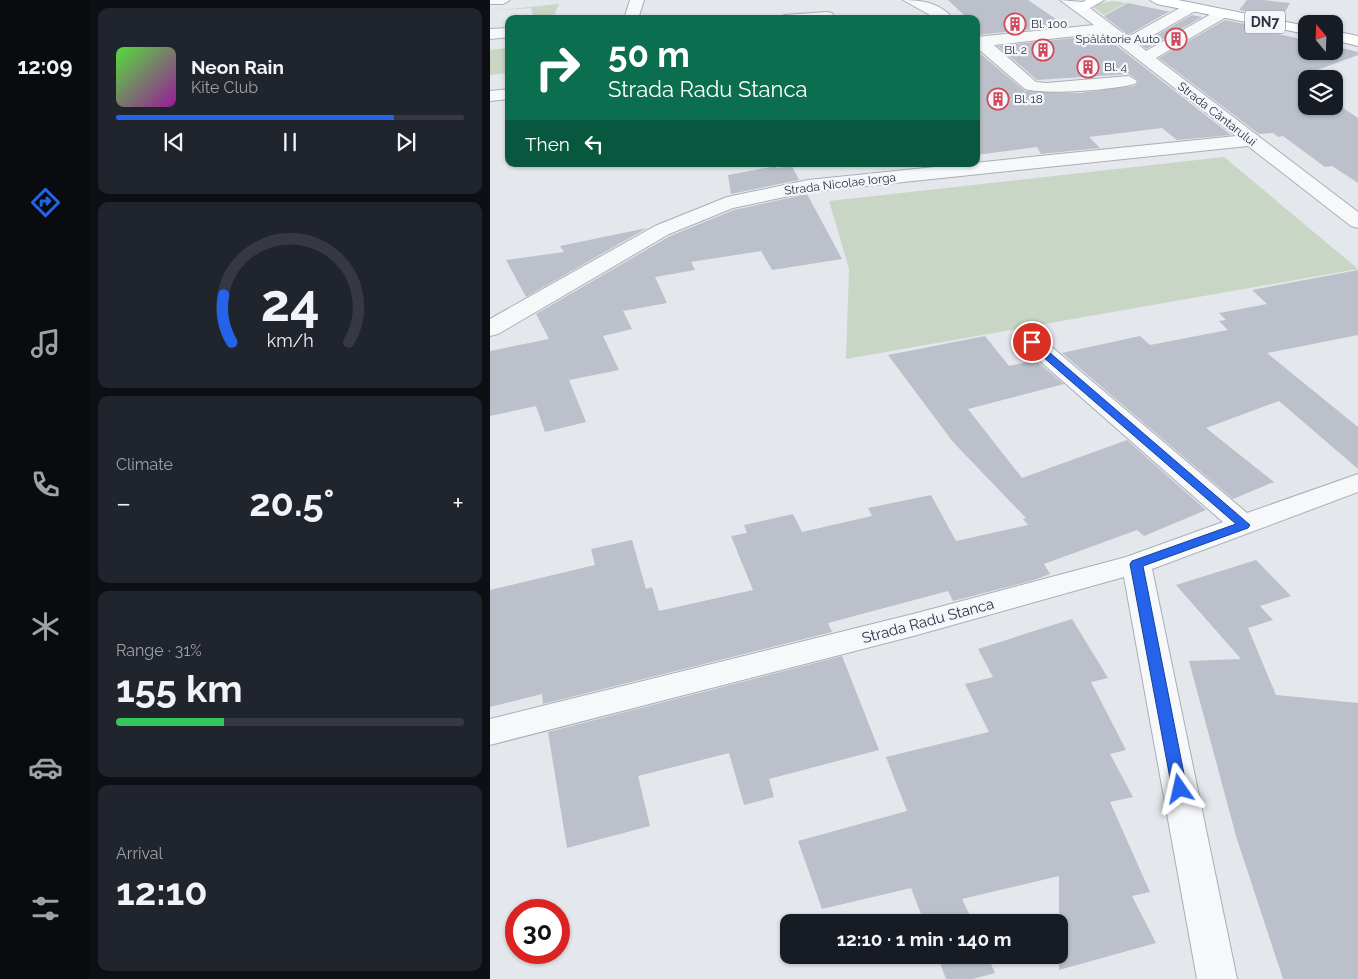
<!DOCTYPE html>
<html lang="en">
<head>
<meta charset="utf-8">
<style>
  :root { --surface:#171b24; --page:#20242c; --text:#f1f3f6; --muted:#9ea1a6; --line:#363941; --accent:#2563eb }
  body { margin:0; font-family:Raleway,sans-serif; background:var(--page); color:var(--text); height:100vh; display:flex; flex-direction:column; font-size:19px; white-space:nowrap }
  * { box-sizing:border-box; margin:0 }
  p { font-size:16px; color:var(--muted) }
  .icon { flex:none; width:28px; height:28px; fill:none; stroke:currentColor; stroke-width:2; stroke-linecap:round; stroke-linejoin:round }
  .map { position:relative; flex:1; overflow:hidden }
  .panel { display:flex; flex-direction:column; gap:8px; padding:8px; background:#0d0f14; width:400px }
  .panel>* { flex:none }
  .banner { position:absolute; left:15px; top:15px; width:475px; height:152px; border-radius:10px; box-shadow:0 1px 4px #0004; background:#0b6e4f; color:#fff; overflow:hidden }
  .needle { width:32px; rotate:341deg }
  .tools { position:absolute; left:808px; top:15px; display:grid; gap:10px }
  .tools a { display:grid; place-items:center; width:45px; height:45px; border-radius:10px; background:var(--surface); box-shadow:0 1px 4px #0004; font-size:25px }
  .speed { position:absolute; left:15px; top:899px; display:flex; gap:10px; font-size:25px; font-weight:700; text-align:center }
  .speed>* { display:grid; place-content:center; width:65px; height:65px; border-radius:50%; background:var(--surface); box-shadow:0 1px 4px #0004; line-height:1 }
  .speed .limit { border:8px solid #d22; background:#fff; color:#111 }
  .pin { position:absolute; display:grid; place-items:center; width:42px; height:42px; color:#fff; margin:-21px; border:2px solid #fff; border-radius:50%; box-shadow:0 1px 5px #0007 }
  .me { position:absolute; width:55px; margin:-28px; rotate:349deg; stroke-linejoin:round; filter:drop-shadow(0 0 4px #0008) }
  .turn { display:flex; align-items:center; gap:18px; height:105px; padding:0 20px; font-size:22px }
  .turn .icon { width:65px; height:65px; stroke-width:2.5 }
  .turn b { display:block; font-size:35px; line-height:42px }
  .then { display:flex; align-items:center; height:48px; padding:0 20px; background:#0003; gap:10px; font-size:19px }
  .big { font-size:38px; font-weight:700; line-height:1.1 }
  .panel .widget { flex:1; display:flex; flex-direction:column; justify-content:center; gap:8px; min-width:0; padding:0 18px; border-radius:10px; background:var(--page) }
  .panel .dial { align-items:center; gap:0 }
  .dial svg { height:130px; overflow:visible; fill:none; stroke:var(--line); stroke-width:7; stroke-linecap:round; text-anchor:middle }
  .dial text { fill:var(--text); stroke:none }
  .song { display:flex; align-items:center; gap:15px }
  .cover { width:60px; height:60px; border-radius:8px; background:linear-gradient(135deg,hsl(110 70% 55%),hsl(300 70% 35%)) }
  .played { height:5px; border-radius:2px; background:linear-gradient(90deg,var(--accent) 80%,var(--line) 80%) }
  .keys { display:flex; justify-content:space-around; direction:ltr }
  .heat { display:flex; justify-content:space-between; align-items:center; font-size:28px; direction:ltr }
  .charge { height:8px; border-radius:4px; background:linear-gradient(90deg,#34c759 31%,var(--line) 0) }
  .trip { position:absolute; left:290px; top:914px; width:288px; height:50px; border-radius:10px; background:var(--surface); box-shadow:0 1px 4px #0004; font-weight:700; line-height:50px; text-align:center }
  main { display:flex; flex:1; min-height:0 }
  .tabs { display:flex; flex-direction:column; width:90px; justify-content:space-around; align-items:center; background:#090b0e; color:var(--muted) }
  .tabs .icon { width:35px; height:35px }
  .tabs .current { color:var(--accent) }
  .tabs b { font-size:22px; color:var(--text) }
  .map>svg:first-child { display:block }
  .green { fill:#c9d6c5 }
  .building { fill:#bbc0ca }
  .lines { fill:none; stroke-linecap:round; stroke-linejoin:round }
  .minor-casing { stroke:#a9aeb7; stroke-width:2 }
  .major-casing { stroke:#a3abb8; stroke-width:2 }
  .minor { fill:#f7f8fa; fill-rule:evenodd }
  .major { fill:#fff; fill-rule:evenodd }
  .route { fill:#2563eb; stroke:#184099 }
  .labels { text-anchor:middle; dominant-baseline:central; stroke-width:4.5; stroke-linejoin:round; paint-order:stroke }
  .far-poi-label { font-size:12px; fill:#2b3445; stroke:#f4f6f9; text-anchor:start }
  .far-street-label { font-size:12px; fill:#2b3445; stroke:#f4f6f9 }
  .shield { fill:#f4f6f9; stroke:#676e7b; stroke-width:1 }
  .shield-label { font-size:14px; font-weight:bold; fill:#2b3445 }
  .street-label { font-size:15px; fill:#2b3445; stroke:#f4f6f9 }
</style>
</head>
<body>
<main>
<nav class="tabs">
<b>12:09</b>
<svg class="icon current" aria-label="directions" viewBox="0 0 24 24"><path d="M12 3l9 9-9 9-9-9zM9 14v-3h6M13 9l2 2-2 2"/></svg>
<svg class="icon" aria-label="music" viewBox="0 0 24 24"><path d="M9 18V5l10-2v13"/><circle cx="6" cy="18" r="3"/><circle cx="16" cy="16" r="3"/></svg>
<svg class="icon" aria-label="phone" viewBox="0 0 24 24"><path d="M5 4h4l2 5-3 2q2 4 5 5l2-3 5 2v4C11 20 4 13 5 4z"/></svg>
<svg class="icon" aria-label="climate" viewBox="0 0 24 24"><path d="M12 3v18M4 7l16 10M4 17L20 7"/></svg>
<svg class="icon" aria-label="car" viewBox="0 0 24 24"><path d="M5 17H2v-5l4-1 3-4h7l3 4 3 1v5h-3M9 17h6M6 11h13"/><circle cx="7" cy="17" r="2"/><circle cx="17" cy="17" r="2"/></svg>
<svg class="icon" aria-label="filters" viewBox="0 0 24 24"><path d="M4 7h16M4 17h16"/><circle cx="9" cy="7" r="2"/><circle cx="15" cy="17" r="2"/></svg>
</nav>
<section class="panel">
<div class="widget">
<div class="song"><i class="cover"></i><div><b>Neon Rain</b><p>Kite Club</p></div></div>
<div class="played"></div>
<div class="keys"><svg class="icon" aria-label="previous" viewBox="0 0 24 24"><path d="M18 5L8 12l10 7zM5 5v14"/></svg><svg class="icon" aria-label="pause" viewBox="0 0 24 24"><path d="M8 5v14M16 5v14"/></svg><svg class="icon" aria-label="next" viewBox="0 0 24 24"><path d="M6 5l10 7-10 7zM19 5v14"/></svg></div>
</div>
<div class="widget dial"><svg viewBox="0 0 100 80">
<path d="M14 69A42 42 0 1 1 86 69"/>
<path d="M14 69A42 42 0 0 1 9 40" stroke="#2563eb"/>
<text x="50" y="56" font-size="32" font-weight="700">24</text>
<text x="50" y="72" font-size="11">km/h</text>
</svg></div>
<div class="widget"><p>Climate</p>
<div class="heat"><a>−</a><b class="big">20.5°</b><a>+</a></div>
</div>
<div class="widget"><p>Range · 31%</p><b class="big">155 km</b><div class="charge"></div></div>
<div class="widget"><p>Arrival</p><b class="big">12:10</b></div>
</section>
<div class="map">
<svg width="868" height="979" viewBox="0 0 868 979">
  <rect width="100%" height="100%" fill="#e4e7ec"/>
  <g class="green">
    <polygon points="623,1 636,3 614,15 604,8 607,4"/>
    <polygon points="69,4 63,18 40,19 44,18 41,8 0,11"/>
    <polygon points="19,36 19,73 0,75 0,50 17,48 14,37"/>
    <polygon points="734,157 868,269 356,359 359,269 339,201"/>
  </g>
  <g class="building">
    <polygon points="458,0 538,0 576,26 486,35 486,19 478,19"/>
    <polygon points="757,0 773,0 800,3 791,19 749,10"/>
    <polygon points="638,3 676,11 680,11 638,35 614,16"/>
    <polygon points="702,15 712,17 656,49 651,44"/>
    <polygon points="735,20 785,30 783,33 816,40 816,51 844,51 844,46 868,52 868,55 808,77 816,83 816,106 844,106 844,102 868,118 868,183 842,166 835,167 793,136 788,137 783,133 769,134 669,58"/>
    <polygon points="613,35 741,135 687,140 672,128 599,137 610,148 551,154 547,147 486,155 486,50 535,91 590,93 645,86 649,81 639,74 547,80 508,46"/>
    <polygon points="286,166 287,168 302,166 309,180 241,194 238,175"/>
    <polygon points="317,194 352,259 282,270 271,251 201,262 205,270 165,277 177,303 133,311 142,329 113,336 129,370 79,380 96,422 55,432 46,406 0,416 0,351 59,339 46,314 180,236 244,210"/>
    <polygon points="157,228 36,297 16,260 74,252 70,246"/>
    <polygon points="868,270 868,335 777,353 868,427 868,469 789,401 716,428 784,482 743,499 572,353 650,336 660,345 738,330 729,321 736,320 729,313 777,304 762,290"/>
    <polygon points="495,336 519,366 545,360 574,384 478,409 532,478 637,440 716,510 654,536 647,530 554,564 560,574 544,580 463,601 458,591 338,623 342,632 53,704 52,694 0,707 0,590 105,565 101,549 142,540 156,589 162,587 169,611 263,590 241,536 257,533 254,525 303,514 312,532 382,516 378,508 441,495 466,541 538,525 533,519 536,518 463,442 398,355"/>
    <polygon points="766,560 801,596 770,606 783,620 758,628 786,695 868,703 868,979 793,979 746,836 699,661 751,659 686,585"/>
    <polygon points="582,619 618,678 601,682 636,750 620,754 643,797 620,802 660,892 642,896 666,943 569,970 569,876 472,899 483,922 434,922 421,888 332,909 308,841 417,811 396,757 499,732 475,684 503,677 488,649"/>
    <polygon points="352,656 389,750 279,779 284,797 254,805 239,753 148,776 160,826 77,848 58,732"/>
    <polygon points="447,955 497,955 505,973 483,979 456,979"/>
  </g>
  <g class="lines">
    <g class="minor-casing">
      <g id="minor">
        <polygon points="0,0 20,0 13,4 0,4"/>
        <polygon points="140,0 154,0 148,19 134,19"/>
        <path d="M 413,0 C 432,0 451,3 463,19 L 447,19 Z"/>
        <path d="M 570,0 L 592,2 L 638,37 L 697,4 L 707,4 L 709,7 L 707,10 L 648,44 L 656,51 L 728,10 L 738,10 L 740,13 L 738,16 L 666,58 L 868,212 L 868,228 L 861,226 L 758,146 L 318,192 L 243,208 L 179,234 L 8,334 L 0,336 L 0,319 L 165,226 L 237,197 L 318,180 L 746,136 L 614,33 L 504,45 L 546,82 L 556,83 L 639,76 L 647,81 L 645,84 C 621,90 558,95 535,89 L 486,47 L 486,37 L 604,25 Z"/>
        <polygon points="337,12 342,13 344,16 342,19 287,19 294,15"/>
        <polygon points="19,28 19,37 0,39 0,29"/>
        <polygon points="19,89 19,99 0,101 0,91"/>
        <polygon points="542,335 550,337 757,513 868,474 868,492 662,569 747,979 707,979 634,577 427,635 0,745 0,719 427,613 636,557 733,522 534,347 530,342 534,337"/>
      </g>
    </g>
    <g class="major-casing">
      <g id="major">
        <polygon points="596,0 614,0 595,11 585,11 583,8"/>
        <polygon points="660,0 688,0 816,26 816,34 667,4"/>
        <polygon points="844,31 868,36 868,46 844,40"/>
      </g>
    </g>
    <use href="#minor" class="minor"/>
    <use href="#major" class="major"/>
  </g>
  <polygon class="route" points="538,340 545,340 760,525 758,528 653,566 697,789 695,793 685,793 682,789 640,564 642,561 746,524 538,344"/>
  <defs>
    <g id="building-ring" transform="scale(1.125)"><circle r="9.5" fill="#f4f6f9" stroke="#d1495b" stroke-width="1.5"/><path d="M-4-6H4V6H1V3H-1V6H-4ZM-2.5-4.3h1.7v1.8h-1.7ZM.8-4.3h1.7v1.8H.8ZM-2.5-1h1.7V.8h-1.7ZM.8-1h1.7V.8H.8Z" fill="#d1495b"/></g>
  </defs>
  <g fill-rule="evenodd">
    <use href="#building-ring" x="525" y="24"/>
    <use href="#building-ring" x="686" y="39"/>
    <use href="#building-ring" x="553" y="50"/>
    <use href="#building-ring" x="598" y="67"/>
    <use href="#building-ring" x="508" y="99"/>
  </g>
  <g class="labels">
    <g class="far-poi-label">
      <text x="541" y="24">Bl. 100</text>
      <text x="670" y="39" text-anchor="end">Spălătorie Auto</text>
      <text x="537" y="50" text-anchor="end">Bl. 2</text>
      <text x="614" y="67">Bl. 4</text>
      <text x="524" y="99">Bl. 18</text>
    </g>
    <g class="far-street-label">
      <text transform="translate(727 114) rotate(38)">Strada Cântarului</text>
      <text transform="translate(350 184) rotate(-7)">Strada Nicolae Iorga</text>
    </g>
    <rect class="shield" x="755" y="10.5" width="40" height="23" rx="4"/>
    <g class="shield-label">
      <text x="775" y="22">DN7</text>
    </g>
    <g class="street-label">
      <text transform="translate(438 621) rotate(-15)">Strada Radu Stanca</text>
    </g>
  </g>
</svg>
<div class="tools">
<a><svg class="needle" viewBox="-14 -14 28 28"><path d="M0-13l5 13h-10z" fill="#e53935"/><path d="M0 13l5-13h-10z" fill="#9ea1a6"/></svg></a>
<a><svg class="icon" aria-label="layers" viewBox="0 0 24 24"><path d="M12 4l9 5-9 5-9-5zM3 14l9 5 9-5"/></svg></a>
</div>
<div class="speed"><div class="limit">30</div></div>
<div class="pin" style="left:542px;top:342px;background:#d93025"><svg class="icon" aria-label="arrive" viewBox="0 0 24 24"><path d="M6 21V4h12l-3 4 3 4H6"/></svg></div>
<svg class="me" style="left:690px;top:789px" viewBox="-20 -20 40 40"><path d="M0-17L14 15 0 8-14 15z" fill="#2563eb" stroke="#fff" stroke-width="4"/></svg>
<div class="trip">12:10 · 1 min · 140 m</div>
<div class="banner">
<div class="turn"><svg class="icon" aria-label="right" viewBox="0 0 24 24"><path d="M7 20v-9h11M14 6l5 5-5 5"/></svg><div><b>50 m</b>Strada Radu Stanca</div></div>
<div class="then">Then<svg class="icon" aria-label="left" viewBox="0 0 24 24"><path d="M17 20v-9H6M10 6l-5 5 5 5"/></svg></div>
</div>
</div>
</main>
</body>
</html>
